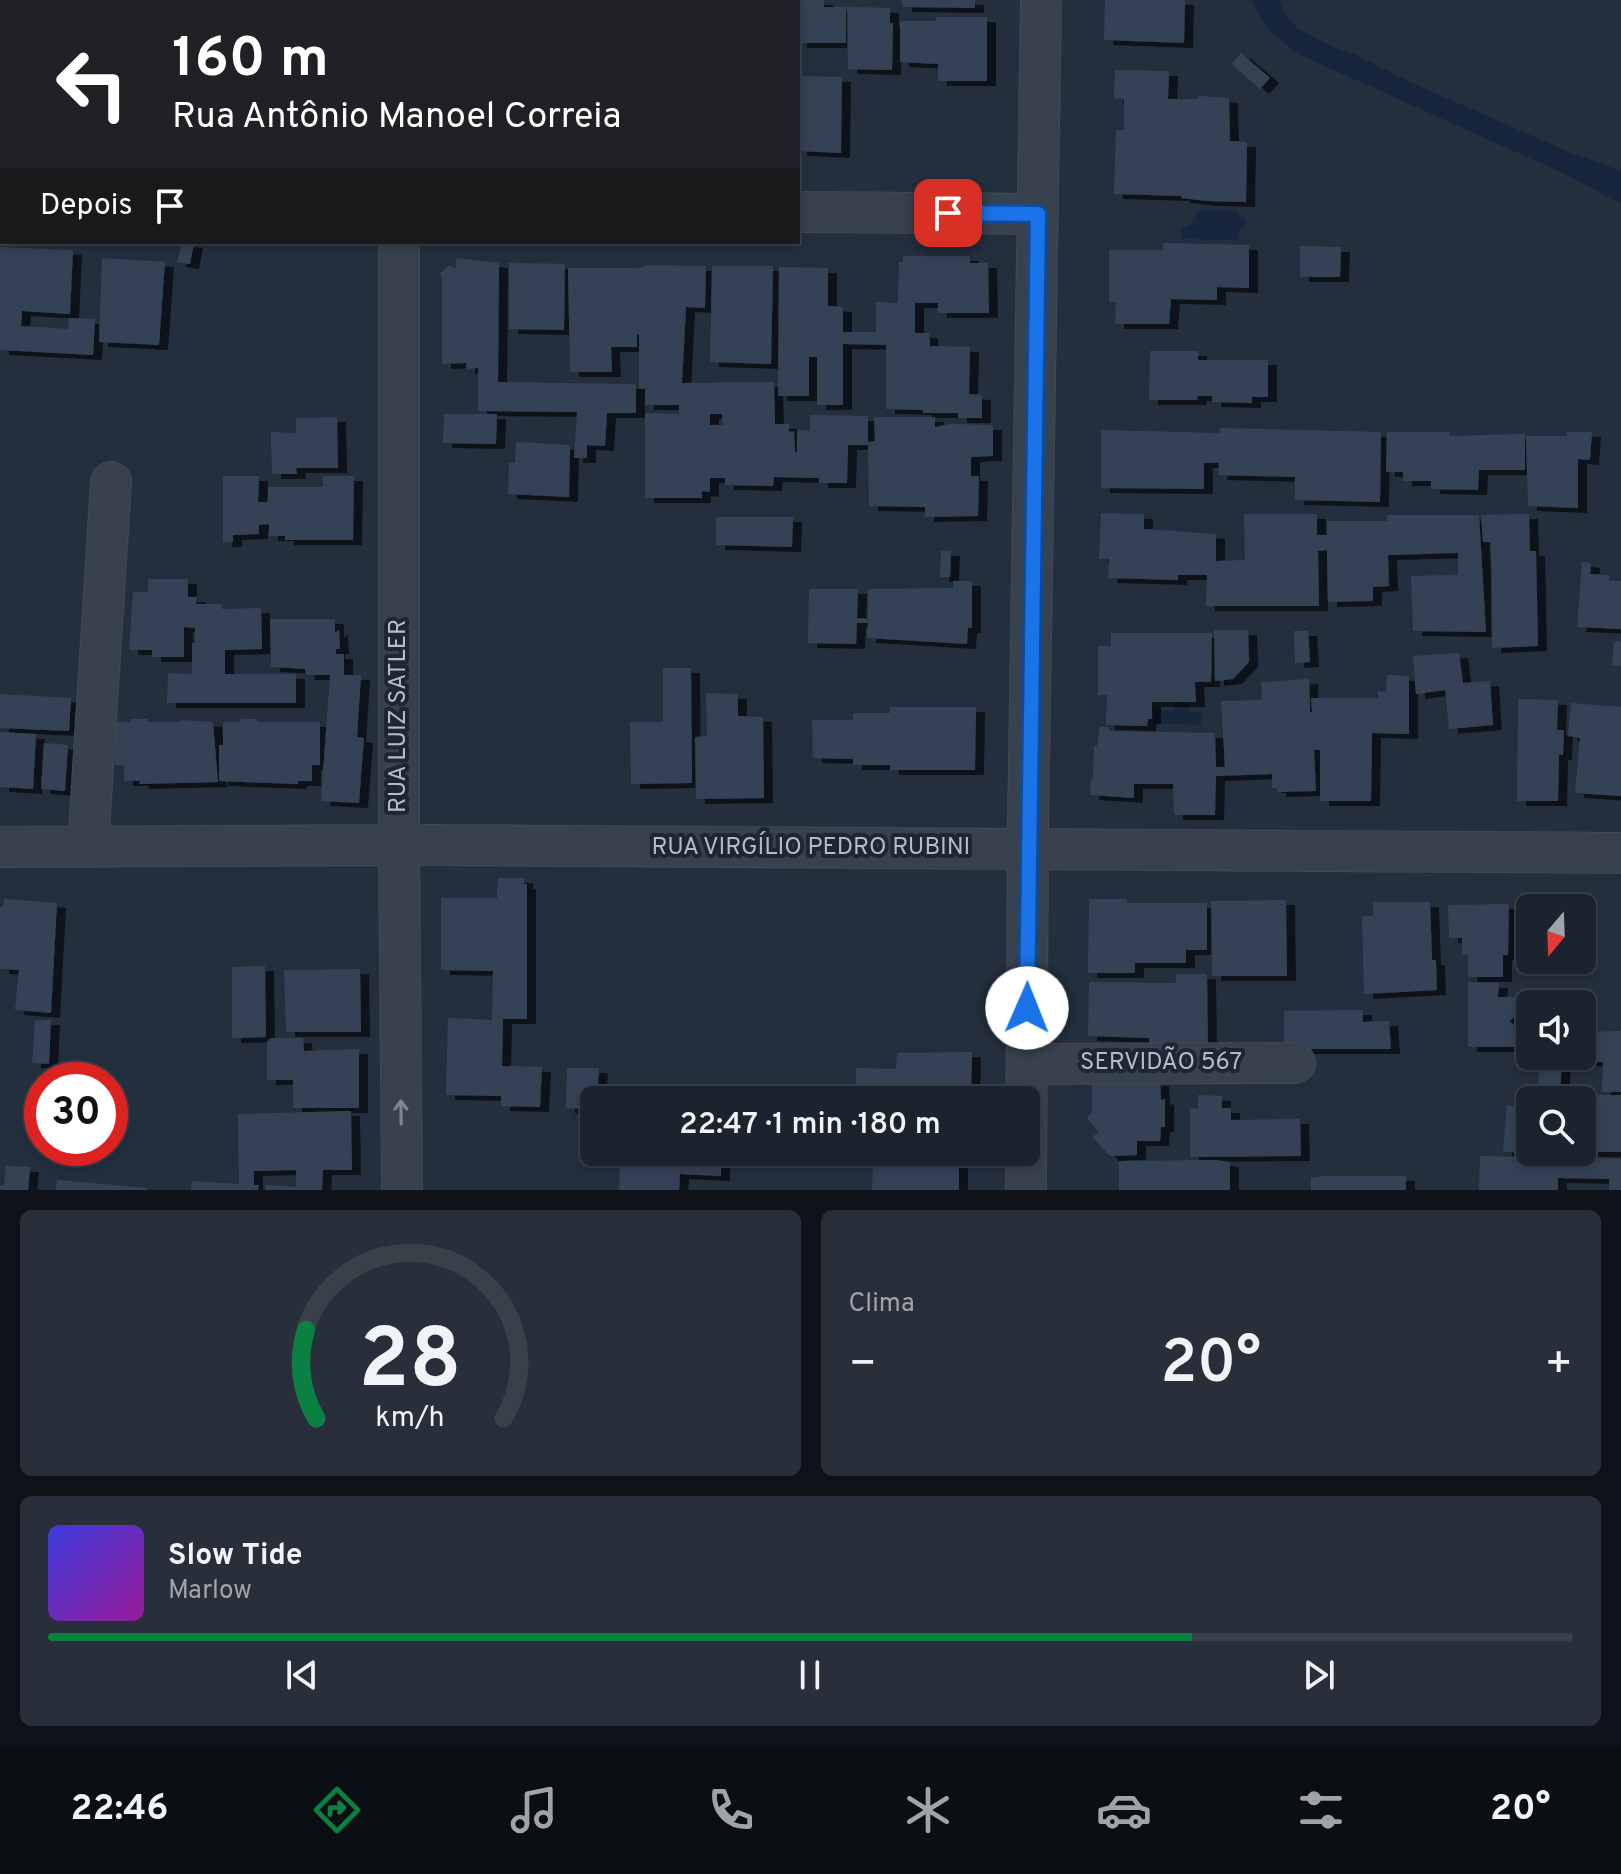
<!DOCTYPE html>
<html lang="pt">
<head>
<meta charset="utf-8">
<style>
  :root { --surface:#1b232e; --page:#282f3a; --text:#f1f3f6; --muted:#a0a4aa; --line:#39404a; --accent:#0b8043 }
  body { margin:0; font-family:Overpass,sans-serif; background:var(--page); color:var(--text); height:100vh; display:flex; flex-direction:column; font-size:30px; white-space:nowrap }
  * { box-sizing:border-box; margin:0 }
  p { font-size:26px; color:var(--muted) }
  .icon { flex:none; width:44px; height:44px; fill:none; stroke:currentColor; stroke-width:2; stroke-linecap:round; stroke-linejoin:round }
  .map { position:relative; height:1190px; overflow:hidden }
  .panel { display:flex; flex-direction:column; gap:20px; padding:20px; background:#0f1319; flex:1 }
  .panel>* { flex:none }
  .banner { position:absolute; left:0px; top:0px; width:800px; height:244px; box-shadow:0 4px 12px #0003,0 0 0 2px var(--line); background:#202124; color:#fff; overflow:hidden }
  .needle { width:52px; rotate:199deg }
  .controls { position:absolute; left:1516px; top:894px; display:grid; gap:16px }
  .controls a { display:grid; place-items:center; width:80px; height:80px; border-radius:12px; background:var(--surface); box-shadow:0 4px 12px #0003,0 0 0 2px var(--line); font-size:40px }
  .speed { position:absolute; left:24px; top:1062px; display:flex; gap:16px; font-size:40px; font-weight:700; text-align:center }
  .speed>* { display:grid; place-content:center; width:104px; height:104px; border-radius:50%; background:var(--surface); box-shadow:0 4px 12px #0003,0 0 0 2px var(--line); line-height:1 }
  .speed .limit { border:12px solid #d22; background:#fff; color:#111 }
  .pin { position:absolute; display:grid; place-items:center; width:68px; height:68px; color:#fff; margin:-34px; border-radius:16px; box-shadow:0 4px 12px #0006 }
  .me { position:absolute; width:88px; margin:-44px; rotate:1deg; stroke-linejoin:round; filter:drop-shadow(0 0 6px #0008) }
  .turn { display:flex; align-items:center; gap:28px; height:168px; padding:0 40px; font-size:36px }
  .turn .icon { width:104px; height:104px; stroke-width:2.5 }
  .turn b { display:block; font-size:56px; line-height:68px }
  .then { display:flex; align-items:center; height:76px; padding:0 40px; background:#0003; gap:16px; font-size:30px }
  .big { font-size:60px; font-weight:600; line-height:1.1 }
  .panel .card { flex:1; display:flex; flex-direction:column; justify-content:center; gap:12px; min-width:0; padding:0 28px; border-radius:12px; background:var(--page) }
  .panel .dial { align-items:center; gap:0 }
  .dial svg { height:208px; overflow:visible; fill:none; stroke:var(--line); stroke-width:7; stroke-linecap:round; text-anchor:middle }
  .dial text { fill:var(--text); stroke:none }
  .song { display:flex; align-items:center; gap:24px }
  .cover { width:96px; height:96px; border-radius:12px; background:linear-gradient(135deg,hsl(240 70% 55%),hsl(300 70% 35%)) }
  .played { height:8px; border-radius:4px; background:linear-gradient(90deg,var(--accent) 75%,var(--line) 75%) }
  .keys { display:flex; justify-content:space-around; direction:ltr }
  .heat { display:flex; justify-content:space-between; align-items:center; font-size:44px; direction:ltr }
  .panel .tiles { flex:1; display:grid; gap:20px; grid-template-columns:1fr 1fr }
  .card:last-child { grid-column:span 2 }
  .trip { position:absolute; left:580px; top:1086px; width:460px; height:80px; border-radius:12px; background:var(--surface); box-shadow:0 4px 12px #0003,0 0 0 2px var(--line); font-weight:600; line-height:80px; text-align:center }
  .dock { display:flex; height:128px; justify-content:space-around; align-items:center; background:#0b0e12; color:var(--muted) }
  .dock .icon { width:56px; height:56px }
  .dock .selected { color:var(--accent) }
  .dock b { font-size:36px; color:var(--text) }
  .map>svg:first-child { display:block }
  .water { fill:#17263c }
  .building { fill:#364354; fill-rule:evenodd; filter:url(#shadow) }
  .lines { fill:none; stroke-linecap:round; stroke-linejoin:round }
  .minor-casing { stroke:#414a57; stroke-width:42 }
  .minor { stroke:#38414e; stroke-width:40 }
  .oneway { stroke:#7c8592 }
  .route-casing { stroke:#114b97; stroke-width:20 }
  .route { stroke:#1a73e8; stroke-width:14 }
  .labels { text-anchor:middle; dominant-baseline:central; stroke-width:8; stroke-linejoin:round; paint-order:stroke }
  .street-label { font-size:24px; fill:#b4bcc9; stroke:#1d2633 }
</style>
</head>
<body>
<div class="map">
<svg width="1621" height="1190" viewBox="0 0 1621 1190">
  <defs>
    <filter id="shadow"><feDropShadow dx="9" dy="5" stdDeviation="0" flood-color="#0009"/></filter>
  </defs>
  <rect width="100%" height="100%" fill="#242f3e"/>
  <g class="water">
    <path d="M 1252,0 L 1280,0 L 1284,13 L 1297,28 L 1332,47 L 1354,54 L 1412,83 L 1569,152 L 1621,171 L 1621,204 L 1567,175 L 1305,57 C 1281,42 1261,28 1252,0 Z"/>
    <polygon points="1198,210 1238,211 1239,215 1245,218 1246,225 1239,229 1238,240 1182,239 1182,228 1190,224"/>
    <polygon points="1175,703 1188,704 1189,712 1202,713 1201,725 1153,723 1154,710 1175,710"/>
  </g>
  <g class="building">
    <polygon points="801,0 824,0 824,7 846,7 846,43 798,43 798,7 801,7"/>
    <polygon points="902,0 975,0 975,8 903,7"/>
    <polygon points="1105,0 1185,0 1184,43 1104,40"/>
    <polygon points="847,7 890,8 890,23 893,23 892,70 848,69"/>
    <polygon points="936,17 987,17 987,81 938,81 938,64 900,62 900,21 936,21"/>
    <polygon points="1241,53 1270,78 1260,89 1232,64"/>
    <polygon points="1115,70 1169,71 1168,99 1198,99 1199,96 1229,98 1230,141 1247,142 1246,202 1208,201 1181,198 1181,196 1114,194 1116,130 1124,130 1124,99 1114,98"/>
    <polygon points="798,76 842,77 841,153 798,151"/>
    <polygon points="182,242 194,243 190,264 177,262"/>
    <polygon points="1163,243 1249,245 1249,288 1217,287 1217,300 1171,299 1169,324 1115,324 1116,302 1109,302 1109,250 1163,250"/>
    <polygon points="1300,246 1341,247 1340,277 1300,277"/>
    <polygon points="0,247 73,250 70,314 22,311 21,326 68,329 69,318 95,319 93,355 0,350"/>
    <polygon points="903,256 970,256 970,263 988,263 989,313 938,313 938,303 915,303 915,333 929,333 930,346 970,347 969,394 982,395 982,418 958,418 958,413 923,413 923,410 886,409 886,345 843,344 843,405 817,405 817,357 809,357 809,396 778,396 779,267 828,268 828,306 843,307 843,332 876,332 876,302 898,303 899,262 903,262"/>
    <polygon points="102,258 165,262 159,345 99,342"/>
    <polygon points="456,258 499,263 498,382 636,384 636,413 607,413 605,446 587,445 587,458 574,458 577,412 478,411 478,368 466,369 466,363 442,364 442,278 440,274 448,266 456,268"/>
    <polygon points="509,263 565,264 564,330 509,329"/>
    <path d="M 651,265 L 706,266 L 705,308 L 686,307 L 682,383 L 774,382 L 775,424 L 789,424 L 789,432 L 794,431 L 795,452 L 797,452 L 797,430 L 810,431 L 810,415 L 868,416 L 868,442 L 875,441 L 874,417 L 935,417 L 935,427 L 950,424 L 993,425 L 993,456 L 971,457 L 971,476 L 979,476 L 978,516 L 925,517 L 925,507 L 869,506 L 868,445 L 848,445 L 847,483 L 819,483 L 819,478 L 774,477 L 773,486 L 725,485 L 725,478 L 710,478 L 710,492 L 702,491 L 702,498 L 645,498 L 645,413 L 679,414 L 679,405 L 645,405 L 645,389 L 639,389 L 639,335 L 637,334 L 637,347 L 611,347 L 612,372 L 570,372 L 568,268 L 637,268 ZM 710,414 L 722,414 L 723,425 L 710,425 Z"/>
    <polygon points="712,266 773,266 771,364 710,362"/>
    <polygon points="1150,351 1198,351 1198,360 1268,360 1268,397 1252,397 1252,403 1212,402 1212,396 1198,396 1197,400 1149,400"/>
    <polygon points="444,414 497,414 496,444 443,443"/>
    <polygon points="337,417 338,468 296,468 297,474 272,474 271,432 296,433 296,418"/>
    <polygon points="1220,428 1381,432 1380,502 1295,500 1295,477 1218,475 1219,463 1204,463 1204,489 1101,488 1101,430 1219,433"/>
    <polygon points="1387,432 1449,432 1449,436 1525,434 1525,470 1479,470 1478,490 1431,489 1431,481 1403,481 1403,472 1386,472"/>
    <polygon points="1567,432 1592,432 1590,460 1578,459 1578,508 1528,506 1526,436 1567,436"/>
    <polygon points="516,442 570,445 569,497 508,494 509,463 515,463"/>
    <polygon points="223,476 259,476 258,502 268,502 268,487 323,487 323,476 354,476 353,540 285,540 285,536 269,536 269,524 259,525 259,534 233,535 233,542 223,542"/>
    <polygon points="1101,513 1144,514 1144,529 1216,534 1216,561 1245,560 1244,514 1317,514 1317,535 1327,535 1327,521 1387,521 1387,515 1479,515 1486,632 1413,631 1411,576 1458,575 1458,553 1388,555 1389,586 1373,587 1373,601 1328,602 1327,550 1318,551 1319,606 1206,606 1207,575 1178,575 1178,580 1108,578 1109,559 1099,559"/>
    <polygon points="1529,514 1530,551 1536,551 1538,646 1492,648 1491,542 1483,542 1481,515"/>
    <polygon points="716,517 793,517 792,547 716,545"/>
    <polygon points="941,551 951,551 950,577 940,577"/>
    <polygon points="1582,562 1591,563 1590,574 1609,575 1609,580 1621,581 1621,629 1577,627"/>
    <polygon points="148,579 188,579 188,597 197,597 196,604 222,604 222,609 261,608 262,649 225,650 225,674 296,674 296,703 167,703 168,673 192,674 192,643 195,643 195,628 184,627 184,657 152,657 152,650 129,650 133,592 148,592"/>
    <polygon points="953,581 972,581 972,628 968,628 967,644 867,638 868,623 857,623 856,644 808,643 809,589 858,589 857,618 868,619 868,589 953,588"/>
    <polygon points="270,619 335,619 335,633 339,630 340,649 336,649 336,654 344,654 344,675 361,675 357,737 364,738 359,803 321,801 330,675 306,675 305,669 271,667"/>
    <polygon points="1214,630 1248,630 1249,662 1233,679 1215,681"/>
    <polygon points="1294,631 1308,631 1310,662 1295,663"/>
    <polygon points="1111,633 1212,633 1211,682 1195,682 1196,702 1152,702 1152,719 1148,719 1147,726 1106,725 1107,695 1098,695 1098,646 1111,646"/>
    <polygon points="1621,641 1621,666 1612,665 1614,642"/>
    <polygon points="1459,653 1463,683 1490,681 1493,725 1449,729 1445,690 1416,694 1413,656"/>
    <polygon points="663,668 691,668 692,783 631,784 630,722 663,722"/>
    <polygon points="1387,675 1409,676 1409,734 1372,733 1371,801 1320,801 1320,750 1314,750 1316,791 1277,792 1277,788 1272,788 1272,774 1216,776 1215,815 1174,815 1173,784 1134,784 1134,798 1090,795 1091,779 1093,779 1094,746 1097,746 1100,727 1109,727 1109,731 1215,733 1216,767 1225,767 1221,701 1262,700 1261,682 1309,679 1310,712 1312,712 1311,698 1378,698 1378,691 1386,692"/>
    <polygon points="706,693 738,694 738,716 763,717 764,798 696,799 695,737 707,736"/>
    <polygon points="0,694 71,698 69,731 0,728"/>
    <polygon points="1518,699 1558,700 1557,730 1564,730 1563,755 1559,755 1558,801 1517,801"/>
    <polygon points="1571,703 1621,707 1621,796 1575,793 1580,738 1568,736"/>
    <polygon points="890,707 976,707 975,770 890,770 890,765 853,765 853,759 813,758 812,720 853,720 853,713 890,713"/>
    <polygon points="131,719 148,719 148,722 179,722 181,720 213,722 218,782 139,784 140,781 124,781 124,765 115,765 115,721 130,722"/>
    <polygon points="241,719 257,719 257,722 320,722 320,765 312,765 312,781 298,781 298,784 219,781 219,745 223,745 223,722 240,722"/>
    <polygon points="0,732 36,734 33,789 0,787"/>
    <polygon points="44,743 68,745 65,791 41,789"/>
    <polygon points="498,878 524,878 524,884 527,884 527,1019 503,1019 502,1066 542,1067 540,1107 501,1106 501,1096 446,1095 448,1018 492,1020 493,971 441,970 441,898 497,898"/>
    <polygon points="4,899 57,903 51,1013 15,1010 19,970 0,969 0,907 3,907"/>
    <polygon points="1089,899 1127,899 1127,903 1207,903 1207,950 1186,950 1186,963 1135,963 1135,973 1088,973"/>
    <polygon points="1286,900 1287,976 1212,976 1211,901"/>
    <polygon points="1373,902 1430,902 1432,960 1436,960 1437,990 1364,994 1362,916 1373,916"/>
    <polygon points="1509,904 1508,955 1503,955 1503,977 1468,977 1468,955 1462,955 1462,938 1449,938 1448,905"/>
    <polygon points="265,966 266,1037 232,1038 232,967"/>
    <polygon points="360,969 361,1032 286,1032 284,970"/>
    <polygon points="1176,974 1207,974 1208,1049 1149,1049 1149,1038 1088,1036 1089,982 1176,983"/>
    <polygon points="1468,982 1499,983 1498,997 1524,997 1527,1002 1510,1021 1519,1031 1524,1030 1523,1047 1468,1047"/>
    <polygon points="1363,1010 1363,1022 1389,1021 1391,1049 1284,1049 1284,1011"/>
    <polygon points="35,1020 51,1020 49,1064 32,1063"/>
    <polygon points="1621,1031 1621,1092 1602,1092 1603,1062 1584,1061 1585,1032"/>
    <polygon points="271,1038 303,1038 304,1051 359,1049 359,1108 293,1108 293,1080 267,1080 267,1042"/>
    <polygon points="972,1052 971,1100 856,1100 856,1068 896,1069 897,1053"/>
    <polygon points="1541,1056 1562,1056 1560,1100 1530,1100 1530,1152 1503,1152 1507,1105 1514,1106 1515,1094 1524,1095 1525,1083 1538,1085"/>
    <polygon points="567,1068 599,1068 597,1100 594,1100 594,1109 566,1108"/>
    <polygon points="1160,1081 1161,1100 1165,1099 1165,1127 1161,1127 1160,1141 1137,1141 1137,1155 1110,1156 1092,1137 1099,1132 1087,1118 1092,1112 1092,1082"/>
    <polygon points="1198,1095 1222,1096 1222,1108 1231,1108 1231,1120 1300,1119 1301,1156 1190,1157 1190,1108 1198,1109"/>
    <polygon points="1598,1095 1621,1095 1621,1152 1585,1152 1586,1104 1598,1105"/>
    <polygon points="351,1111 352,1170 323,1170 322,1190 266,1190 266,1185 296,1187 296,1170 254,1171 254,1185 259,1185 258,1190 191,1190 192,1181 239,1184 238,1114"/>
    <polygon points="644,1152 721,1152 721,1176 680,1174 679,1190 619,1190 620,1162 643,1162"/>
    <polygon points="817,1152 959,1152 959,1190 872,1190 873,1161 817,1159"/>
    <polygon points="1480,1156 1621,1159 1621,1190 1609,1190 1609,1179 1558,1178 1558,1190 1479,1190"/>
    <polygon points="1215,1160 1230,1162 1230,1190 1119,1190 1119,1161"/>
    <polygon points="6,1166 30,1167 28,1190 0,1190 0,1185 4,1185"/>
    <polygon points="1325,1176 1406,1176 1406,1190 1311,1190 1311,1178"/>
    <polygon points="57,1180 147,1188 147,1190 56,1190"/>
  </g>
  <g class="lines">
    <g class="minor-casing">
      <g id="minor">
        <polyline points="401,2 401,0"/>
        <polyline points="0,196 2,196"/>
        <polyline points="798,212 1038,214"/>
        <polyline points="399,242 399,845 402,1190"/>
        <polyline points="0,847 431,845 1621,853"/>
        <polyline points="88,847 111,482"/>
        <polyline points="1027,1064 1295,1063"/>
        <polyline points="1026,1190 1028,827 1041,0"/>
      </g>
    </g>
    <use href="#minor" class="minor"/>
  </g>
  <defs><path id="oneway-shaft" d="M-6 0H5M1.5-3L5.5 0L1.5 3" fill="none" stroke-width="1.6" stroke-linecap="round" stroke-linejoin="round" transform="scale(2)"/></defs>
  <use class="oneway" href="#oneway-shaft" transform="translate(401 1112) rotate(-91)"/>
  <g class="lines">
    <g class="route-casing">
      <polyline id="route" points="948,213 1038,214 1027,1008"/>
    </g>
    <use href="#route" class="route"/>
  </g>
  <g class="labels">
    <g class="street-label">
      <text transform="translate(399 716) rotate(-90)">RUA LUIZ SATLER</text>
      <text x="811" y="848">RUA VIRGÍLIO PEDRO RUBINI</text>
      <text x="1161" y="1063">SERVIDÃO 567</text>
    </g>
  </g>
</svg>
<div class="controls">
<a><svg class="needle" viewBox="-14 -14 28 28"><path d="M0-13l5 13h-10z" fill="#e53935"/><path d="M0 13l5-13h-10z" fill="#a0a4aa"/></svg></a>
<a><svg class="icon" aria-label="sound" viewBox="0 0 24 24"><path d="M4 9h4l5-4v14l-5-4H4zM17 9q2 3 0 6"/></svg></a>
<a><svg class="icon" aria-label="search" viewBox="0 0 24 24"><circle cx="10" cy="10" r="6"/><path d="M15 15l6 6"/></svg></a>
</div>
<div class="speed"><div class="limit">30</div></div>
<div class="pin" style="left:948px;top:213px;background:#d93025"><svg class="icon" aria-label="arrive" viewBox="0 0 24 24"><path d="M6 21V4h12l-3 4 3 4H6"/></svg></div>
<svg class="me" style="left:1027px;top:1008px" viewBox="-20 -20 40 40"><circle r="19" fill="#fff"/><path d="M0-13L10 11 0 6-10 11z" fill="#1a73e8"/></svg>
<div class="trip">22:47 · 1 min · 180 m</div>
<div class="banner">
<div class="turn"><svg class="icon" aria-label="left" viewBox="0 0 24 24"><path d="M17 20v-9H6M10 6l-5 5 5 5"/></svg><div><b>160 m</b>Rua Antônio Manoel Correia</div></div>
<div class="then">Depois<svg class="icon" aria-label="arrive" viewBox="0 0 24 24"><path d="M6 21V4h12l-3 4 3 4H6"/></svg></div>
</div>
</div>
<section class="panel">
<div class="tiles">
<div class="card dial"><svg viewBox="0 0 100 80">
<path d="M14 69A42 42 0 1 1 86 69"/>
<path d="M14 69A42 42 0 0 1 10 35" stroke="#0b8043"/>
<text x="50" y="56" font-size="32" font-weight="700">28</text>
<text x="50" y="72" font-size="11">km/h</text>
</svg></div>
<div class="card"><p>Clima</p>
<div class="heat"><a>−</a><b class="big">20°</b><a>+</a></div>
</div>
<div class="card">
<div class="song"><i class="cover"></i><div><b>Slow Tide</b><p>Marlow</p></div></div>
<div class="played"></div>
<div class="keys"><svg class="icon" aria-label="previous" viewBox="0 0 24 24"><path d="M18 5L8 12l10 7zM5 5v14"/></svg><svg class="icon" aria-label="pause" viewBox="0 0 24 24"><path d="M8 5v14M16 5v14"/></svg><svg class="icon" aria-label="next" viewBox="0 0 24 24"><path d="M6 5l10 7-10 7zM19 5v14"/></svg></div>
</div>
</div>
</section>
<nav class="dock">
<b>22:46</b>
<svg class="icon selected" aria-label="directions" viewBox="0 0 24 24"><path d="M12 3l9 9-9 9-9-9zM9 14v-3h6M13 9l2 2-2 2"/></svg>
<svg class="icon" aria-label="music" viewBox="0 0 24 24"><path d="M9 18V5l10-2v13"/><circle cx="6" cy="18" r="3"/><circle cx="16" cy="16" r="3"/></svg>
<svg class="icon" aria-label="phone" viewBox="0 0 24 24"><path d="M5 4h4l2 5-3 2q2 4 5 5l2-3 5 2v4C11 20 4 13 5 4z"/></svg>
<svg class="icon" aria-label="climate" viewBox="0 0 24 24"><path d="M12 3v18M4 7l16 10M4 17L20 7"/></svg>
<svg class="icon" aria-label="car" viewBox="0 0 24 24"><path d="M5 17H2v-5l4-1 3-4h7l3 4 3 1v5h-3M9 17h6M6 11h13"/><circle cx="7" cy="17" r="2"/><circle cx="17" cy="17" r="2"/></svg>
<svg class="icon" aria-label="filters" viewBox="0 0 24 24"><path d="M4 7h16M4 17h16"/><circle cx="9" cy="7" r="2"/><circle cx="15" cy="17" r="2"/></svg>
<b>20°</b>
</nav>
</body>
</html>
